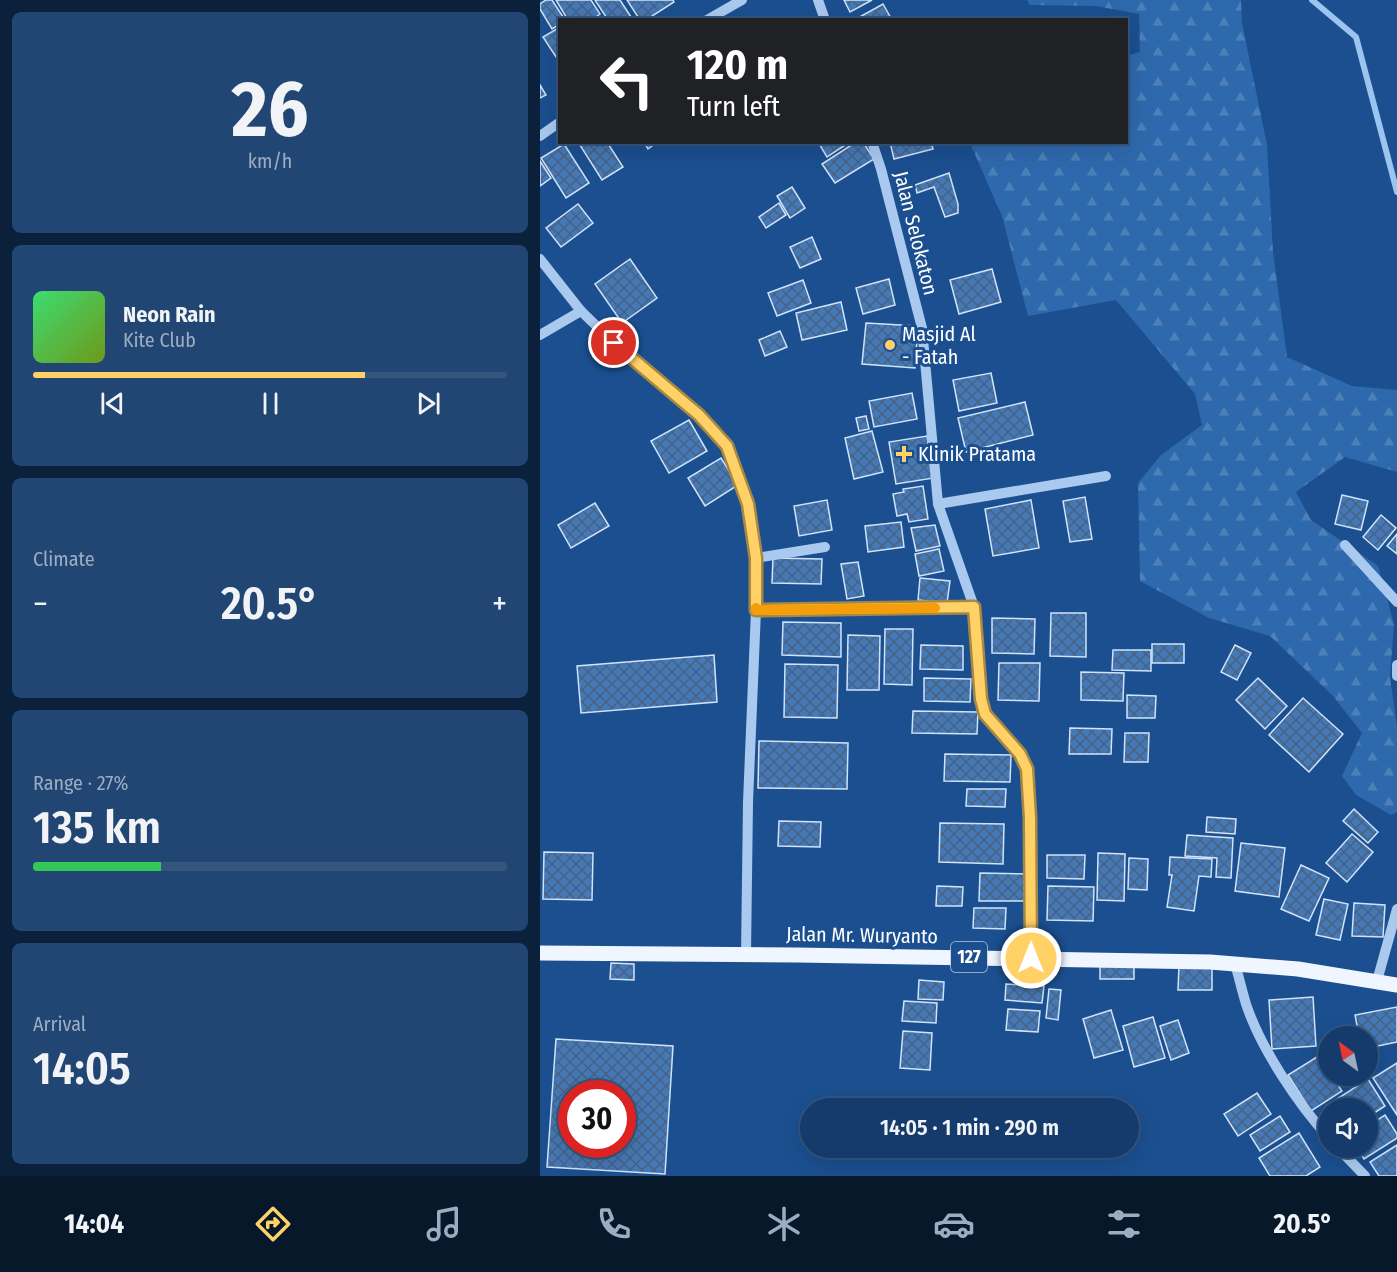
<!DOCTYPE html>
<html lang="en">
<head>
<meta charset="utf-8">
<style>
  :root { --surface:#143b6b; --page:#214673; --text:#f1f3f6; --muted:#9dadc1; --line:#33557e; --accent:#ffd166 }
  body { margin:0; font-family:"Fira Sans Condensed",sans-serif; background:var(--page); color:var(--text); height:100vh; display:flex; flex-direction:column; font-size:22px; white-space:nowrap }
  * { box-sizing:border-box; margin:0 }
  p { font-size:20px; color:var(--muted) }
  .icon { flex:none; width:33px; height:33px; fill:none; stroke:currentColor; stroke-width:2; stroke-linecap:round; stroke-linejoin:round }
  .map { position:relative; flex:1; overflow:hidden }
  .drawer { display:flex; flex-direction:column; gap:12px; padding:12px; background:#0b203b; width:540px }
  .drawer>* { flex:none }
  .hud { position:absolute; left:18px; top:18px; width:570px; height:126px; border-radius:0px; box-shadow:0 6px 24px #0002,0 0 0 2px var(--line); background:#202124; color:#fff; overflow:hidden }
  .needle { width:39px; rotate:327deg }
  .fabs { position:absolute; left:778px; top:1026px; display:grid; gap:12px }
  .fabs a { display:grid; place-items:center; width:60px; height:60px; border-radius:50%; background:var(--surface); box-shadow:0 6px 24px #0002,0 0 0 2px var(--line); font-size:30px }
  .speed { position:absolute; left:18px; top:1080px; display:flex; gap:12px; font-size:30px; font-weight:700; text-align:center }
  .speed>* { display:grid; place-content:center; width:78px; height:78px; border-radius:50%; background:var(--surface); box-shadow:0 6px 24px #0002,0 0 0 2px var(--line); line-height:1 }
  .speed .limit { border:9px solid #d22; background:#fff; color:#111 }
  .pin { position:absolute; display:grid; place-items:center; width:51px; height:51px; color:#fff; margin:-26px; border:3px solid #fff; border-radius:50%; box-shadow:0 2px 6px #0007 }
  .me { position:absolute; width:66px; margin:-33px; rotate:0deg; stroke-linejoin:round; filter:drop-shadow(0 0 4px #0008) }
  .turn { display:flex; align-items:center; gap:21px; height:126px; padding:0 30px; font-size:27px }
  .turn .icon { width:78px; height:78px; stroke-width:2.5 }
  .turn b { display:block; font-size:42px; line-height:51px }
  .big { font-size:45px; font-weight:600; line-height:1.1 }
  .drawer .card { flex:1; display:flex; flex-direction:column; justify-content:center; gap:9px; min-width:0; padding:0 21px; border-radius:9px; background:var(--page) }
  .drawer .dial { align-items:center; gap:0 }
  .dial b { font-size:78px; line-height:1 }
  .song { display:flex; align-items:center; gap:18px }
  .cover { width:72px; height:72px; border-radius:9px; background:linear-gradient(135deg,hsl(140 70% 55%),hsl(80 70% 35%)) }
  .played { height:6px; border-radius:3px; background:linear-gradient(90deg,var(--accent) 70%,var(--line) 70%) }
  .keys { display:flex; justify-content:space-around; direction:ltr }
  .heat { display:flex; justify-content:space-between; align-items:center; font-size:33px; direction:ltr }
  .charge { height:9px; border-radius:4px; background:linear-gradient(90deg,#34c759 27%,var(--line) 0) }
  .trip { position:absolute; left:260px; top:1098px; width:339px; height:60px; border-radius:30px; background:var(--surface); box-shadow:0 6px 24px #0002,0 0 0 2px var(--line); font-weight:600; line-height:60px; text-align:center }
  .menu { display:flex; height:96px; justify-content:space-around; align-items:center; background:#08182b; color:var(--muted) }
  .menu .icon { width:42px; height:42px }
  .menu .on { color:var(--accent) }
  .menu b { font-size:27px; color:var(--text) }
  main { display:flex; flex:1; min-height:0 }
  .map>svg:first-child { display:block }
  .forest { fill:url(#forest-firs) }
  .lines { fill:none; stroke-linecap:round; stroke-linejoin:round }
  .stream { stroke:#9cc4f0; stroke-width:6 }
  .building { fill:url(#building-cross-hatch); stroke:#cfe3fa; stroke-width:1.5; fill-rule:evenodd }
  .minor { stroke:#a9c9ee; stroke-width:10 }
  .major { stroke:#f0f6ff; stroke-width:15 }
  .route-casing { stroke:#a68842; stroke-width:15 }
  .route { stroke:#ffd166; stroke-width:10 }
  .slow { stroke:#f59e0b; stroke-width:10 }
  .poi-dot { fill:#ffd166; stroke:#1b4f8f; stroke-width:2 }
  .labels { text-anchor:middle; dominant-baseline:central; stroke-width:6; stroke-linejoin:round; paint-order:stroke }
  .shield { fill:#1b4f8f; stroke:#bbcadd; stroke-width:1.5 }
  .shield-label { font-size:18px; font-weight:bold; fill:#fff }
  .street-label { font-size:20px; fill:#fff; stroke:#1b4f8f }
  .poi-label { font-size:20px; fill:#fff; stroke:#1b4f8f; text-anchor:start }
</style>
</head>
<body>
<main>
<section class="drawer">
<div class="card dial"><b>26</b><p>km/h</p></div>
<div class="card">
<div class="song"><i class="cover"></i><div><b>Neon Rain</b><p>Kite Club</p></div></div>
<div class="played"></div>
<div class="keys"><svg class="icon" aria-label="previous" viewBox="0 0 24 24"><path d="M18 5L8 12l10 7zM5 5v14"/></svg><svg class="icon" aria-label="pause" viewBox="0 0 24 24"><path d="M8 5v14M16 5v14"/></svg><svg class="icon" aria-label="next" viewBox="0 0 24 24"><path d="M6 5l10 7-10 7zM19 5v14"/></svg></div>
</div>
<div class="card"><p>Climate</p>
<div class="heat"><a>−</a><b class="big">20.5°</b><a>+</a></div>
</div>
<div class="card"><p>Range · 27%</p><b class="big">135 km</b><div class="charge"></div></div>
<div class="card"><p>Arrival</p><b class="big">14:05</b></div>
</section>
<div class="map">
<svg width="857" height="1176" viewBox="0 0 857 1176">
  <defs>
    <pattern id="forest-firs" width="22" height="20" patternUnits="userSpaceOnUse" patternTransform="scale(1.5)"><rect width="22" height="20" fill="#2e69ad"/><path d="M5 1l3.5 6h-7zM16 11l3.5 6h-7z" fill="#4d80b9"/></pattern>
    <pattern id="building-cross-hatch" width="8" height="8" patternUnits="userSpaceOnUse" patternTransform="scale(1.5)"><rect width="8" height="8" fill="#4478b7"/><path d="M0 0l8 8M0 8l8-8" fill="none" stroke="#486282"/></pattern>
  </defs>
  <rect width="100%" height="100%" fill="#1b4f8f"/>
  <polygon class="forest" points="487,0 701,0 702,23 727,145 733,252 747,357 812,386 857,390 857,472 805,457 756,492 771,520 838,566 854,624 850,678 857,726 857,812 851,815 816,795 802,776 822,733 793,696 730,636 669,618 600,581 598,483 621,455 662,425 655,394 576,300 488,316 462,216 430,143 586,142 587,56 600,52 599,14 556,6 490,5"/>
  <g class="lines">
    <polyline class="stream" points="772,0 816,37 857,192"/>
  </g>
  <g class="building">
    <polygon points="6,0 12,0 25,20 20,20 20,24 12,29 0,9 0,4"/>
    <polygon points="16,0 51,0 60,14 51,20 28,20"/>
    <polygon points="55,0 80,0 93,20 68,20"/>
    <polygon points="87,0 133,0 134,2 106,20 100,20"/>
    <polygon points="304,0 332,0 310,12"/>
    <polygon points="343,4 352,20 317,20 316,19"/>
    <polygon points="20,27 20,63 3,37"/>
    <polygon points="0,85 6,95 0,98"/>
    <polygon points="38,142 67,142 83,167 62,180"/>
    <polygon points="104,142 117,142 108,149"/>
    <polygon points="278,142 310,142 287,157"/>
    <polygon points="316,142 323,142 334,159 295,183 282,164"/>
    <polygon points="350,142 391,142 393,149 354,159"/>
    <polygon points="24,144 49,183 26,198 1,158"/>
    <polygon points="0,161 11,178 0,186"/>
    <polygon points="409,173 418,204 418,213 405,217 394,187 377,193 375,185"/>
    <polygon points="252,187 265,208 250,218 237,196"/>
    <polygon points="239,203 246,215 226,228 219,217"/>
    <polygon points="38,204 53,223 21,247 6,228"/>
    <polygon points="272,237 281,259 260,268 250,247"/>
    <polygon points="90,259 117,298 82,323 55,284"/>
    <polygon points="452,269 461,302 419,314 410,280"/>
    <polygon points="349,279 355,305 323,314 316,288"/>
    <polygon points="263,280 271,303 237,316 228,293"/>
    <polygon points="301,302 307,330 262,340 256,313"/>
    <polygon points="326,323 378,326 375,368 322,364"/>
    <polygon points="240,331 247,347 225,356 219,340"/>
    <polygon points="451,373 457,403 419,411 413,380"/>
    <polygon points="372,393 377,419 334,427 329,401"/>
    <polygon points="485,402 493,435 426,452 418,418"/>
    <polygon points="326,416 329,429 319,431 316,418"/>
    <polygon points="149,420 167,451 129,473 111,441"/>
    <polygon points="332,431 343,472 314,479 305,438"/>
    <polygon points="387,436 394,478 356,484 349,442"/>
    <polygon points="181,458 198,485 165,506 148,478"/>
    <polygon points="383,486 388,519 369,522 367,514 357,516 353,494 364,492 363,489"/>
    <polygon points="802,495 828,501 821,530 795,524"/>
    <polygon points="545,497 552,539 530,542 523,501"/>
    <polygon points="287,500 292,530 259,536 254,506"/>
    <polygon points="491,500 499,548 453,556 445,509"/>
    <polygon points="55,503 69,526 31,548 18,525"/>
    <polygon points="841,515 856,528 838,550 823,537"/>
    <polygon points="361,522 364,547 328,552 325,526"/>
    <polygon points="395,525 400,546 376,551 371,528"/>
    <polygon points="857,534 857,554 847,546"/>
    <polygon points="399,549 404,571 379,576 375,554"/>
    <polygon points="233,558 282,559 281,584 232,583"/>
    <polygon points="318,562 324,596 307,599 301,564"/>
    <polygon points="380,578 410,581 407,603 378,600"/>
    <polygon points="511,613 546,613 546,657 510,656"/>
    <polygon points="452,618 495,619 494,654 452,653"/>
    <polygon points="243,622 301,623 301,657 242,655"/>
    <polygon points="345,629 373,629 372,685 344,684"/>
    <polygon points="308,635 340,636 339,690 307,690"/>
    <rect x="612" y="644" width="32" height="19"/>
    <polygon points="381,645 423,646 423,670 380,669"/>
    <polygon points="695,645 711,653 697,680 681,672"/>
    <polygon points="573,650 611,650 611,671 572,670"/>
    <polygon points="174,655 177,702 41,713 37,666"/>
    <polygon points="459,663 500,663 499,701 458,700"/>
    <polygon points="245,664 298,665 297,718 244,717"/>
    <polygon points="541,672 584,673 583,701 541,700"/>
    <polygon points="384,678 431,679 430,702 384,701"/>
    <polygon points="718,678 747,706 725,729 696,700"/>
    <polygon points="587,695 616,696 615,718 587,718"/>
    <polygon points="763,698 803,734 769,772 729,735"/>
    <polygon points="373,711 438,712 437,734 372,733"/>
    <polygon points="530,728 572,729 571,754 529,754"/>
    <polygon points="585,733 609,733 608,762 584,762"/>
    <polygon points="219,741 308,743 307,789 218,788"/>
    <polygon points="405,754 471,755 470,782 404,781"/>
    <polygon points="427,789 466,789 465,807 426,806"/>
    <polygon points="814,809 838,832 828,843 803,821"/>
    <polygon points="667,817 696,819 695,834 666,832"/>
    <polygon points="239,821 281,822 280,847 238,846"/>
    <polygon points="400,823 464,824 463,864 399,862"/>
    <polygon points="812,834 833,852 807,882 786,863"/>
    <polygon points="647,835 693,838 691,878 676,877 677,858 645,856"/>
    <polygon points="701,843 745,848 739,897 695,891"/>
    <polygon points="4,852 53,853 52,900 3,899"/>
    <polygon points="558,853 585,854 584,901 557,900"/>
    <polygon points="507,855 545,855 544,879 507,878"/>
    <polygon points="630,857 672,859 671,877 659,876 654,911 627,907 632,875 629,875"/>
    <polygon points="589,858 608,859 607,890 588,889"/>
    <polygon points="761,865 789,878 769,921 741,909"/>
    <polygon points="440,873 487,874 486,901 439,901"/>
    <polygon points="397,886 423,887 422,906 396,906"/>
    <polygon points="508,886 554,887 553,921 507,920"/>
    <polygon points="784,899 808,904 800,940 776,935"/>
    <polygon points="814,903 845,905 843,937 812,936"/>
    <polygon points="434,908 466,908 465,929 433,928"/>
    <polygon points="560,960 594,961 594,979 560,979"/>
    <polygon points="71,963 94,964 94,980 70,979"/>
    <polygon points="639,965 672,966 672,990 638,990"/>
    <polygon points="379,980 404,982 403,1000 378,999"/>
    <polygon points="466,984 504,986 502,1003 465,1000"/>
    <polygon points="509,989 521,990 518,1020 506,1018"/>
    <polygon points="773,997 776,1046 732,1049 729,1000"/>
    <polygon points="364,1001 397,1003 396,1023 362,1021"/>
    <polygon points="857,1007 857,1042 828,1048 828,1036 819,1036 815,1015"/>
    <polygon points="468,1009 500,1011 498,1032 466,1030"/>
    <polygon points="571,1010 583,1050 554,1058 543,1019"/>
    <polygon points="613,1017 625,1058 594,1067 583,1026"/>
    <polygon points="638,1020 649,1053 631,1060 620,1026"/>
    <polygon points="363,1031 392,1033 390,1070 360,1068"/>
    <path d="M 16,1039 L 133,1046 L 125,1174 L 7,1167 ZM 32,1094 L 82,1094 L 82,1144 L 32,1144 Z"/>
    <polygon points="780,1055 789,1070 789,1076 792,1076 802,1091 771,1111 748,1075"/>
    <polygon points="857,1063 857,1115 833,1078"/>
    <polygon points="828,1079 845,1106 828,1117 828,1108 789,1110 786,1106"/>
    <polygon points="717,1093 731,1114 698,1136 684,1114"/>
    <polygon points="845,1115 857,1134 857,1138 824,1159 817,1148 828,1148 828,1126"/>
    <polygon points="740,1116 750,1132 720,1151 710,1135"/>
    <polygon points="759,1133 780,1167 766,1176 730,1176 719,1158"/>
    <polygon points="857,1145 857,1176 839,1176 830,1162"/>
  </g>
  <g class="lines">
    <g class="minor">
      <polyline points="278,0 285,20"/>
      <polyline points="167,20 202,0"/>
      <polyline points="0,136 20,122"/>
      <polyline points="332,142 341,169 382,328 398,504 434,607 441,699 445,714 480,754 487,769 490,818 491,958"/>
      <polyline points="0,259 41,311 74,343 159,415 187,446 208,504 216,558 216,610 208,802 206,955"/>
      <polyline points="0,335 41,311"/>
      <polyline points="398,504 566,476"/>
      <polyline points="805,545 857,602"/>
      <polyline points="216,558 285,547"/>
      <polyline points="216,610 434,607"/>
      <polyline points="857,665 857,676"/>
      <path d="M 695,964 C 699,977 702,991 706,1004 C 721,1049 758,1104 789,1138"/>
      <polyline points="837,981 857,909"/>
      <polyline points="798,1148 825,1176"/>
    </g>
    <polyline class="major" points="0,953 257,955 670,962 758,969 857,985"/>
  </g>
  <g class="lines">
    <g class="route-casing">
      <polyline id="route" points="74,343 159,415 187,446 208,504 216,558 216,610 434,607 441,699 445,714 480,754 487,769 490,818 491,958"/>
    </g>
    <use href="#route" class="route"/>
    <polyline class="slow" points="216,608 216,610 395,608"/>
  </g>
  <g class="poi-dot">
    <circle cx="350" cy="345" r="6"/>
    <path d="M361 445h6v6h6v6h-6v6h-6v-6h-6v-6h6z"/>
  </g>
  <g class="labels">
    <rect class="shield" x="411" y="942" width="36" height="30" rx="4.5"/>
    <g class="shield-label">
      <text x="429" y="957">127</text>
    </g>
    <g class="street-label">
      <text transform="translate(376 233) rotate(76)">Jalan Selokaton</text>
      <text transform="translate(322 935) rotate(1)">Jalan Mr. Wuryanto</text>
    </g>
    <g class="poi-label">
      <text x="362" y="334">Masjid Al<tspan x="362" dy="23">- Fatah</tspan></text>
      <text x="378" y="454">Klinik Pratama</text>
    </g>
  </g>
</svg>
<div class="fabs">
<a><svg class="needle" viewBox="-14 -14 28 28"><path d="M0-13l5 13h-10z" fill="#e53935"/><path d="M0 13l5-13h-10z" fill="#9dadc1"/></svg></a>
<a><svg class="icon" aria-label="sound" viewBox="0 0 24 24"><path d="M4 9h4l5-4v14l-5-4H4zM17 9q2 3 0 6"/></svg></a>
</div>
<div class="speed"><div class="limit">30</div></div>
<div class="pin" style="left:74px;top:343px;background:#d93025"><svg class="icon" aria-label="arrive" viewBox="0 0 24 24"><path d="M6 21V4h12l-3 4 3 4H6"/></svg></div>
<svg class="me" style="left:491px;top:958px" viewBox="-20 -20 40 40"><circle r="17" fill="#ffd166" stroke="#fff" stroke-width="3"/><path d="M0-11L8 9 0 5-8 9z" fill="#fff"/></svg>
<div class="trip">14:05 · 1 min · 290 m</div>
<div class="hud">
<div class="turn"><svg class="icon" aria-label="left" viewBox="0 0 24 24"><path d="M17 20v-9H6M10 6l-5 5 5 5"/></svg><div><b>120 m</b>Turn left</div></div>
</div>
</div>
</main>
<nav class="menu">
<b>14:04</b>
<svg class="icon on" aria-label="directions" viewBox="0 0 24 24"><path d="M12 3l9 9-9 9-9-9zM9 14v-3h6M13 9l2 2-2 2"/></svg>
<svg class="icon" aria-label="music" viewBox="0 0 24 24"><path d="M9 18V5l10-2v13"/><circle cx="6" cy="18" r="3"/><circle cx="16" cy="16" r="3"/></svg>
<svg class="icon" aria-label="phone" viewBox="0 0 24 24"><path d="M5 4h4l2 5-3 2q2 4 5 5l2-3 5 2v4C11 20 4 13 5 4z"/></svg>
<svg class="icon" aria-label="climate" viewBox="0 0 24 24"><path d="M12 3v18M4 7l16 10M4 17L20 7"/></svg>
<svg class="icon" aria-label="car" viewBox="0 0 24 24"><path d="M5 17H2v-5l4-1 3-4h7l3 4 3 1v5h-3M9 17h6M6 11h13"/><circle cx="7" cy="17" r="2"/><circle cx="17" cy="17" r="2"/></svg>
<svg class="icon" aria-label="filters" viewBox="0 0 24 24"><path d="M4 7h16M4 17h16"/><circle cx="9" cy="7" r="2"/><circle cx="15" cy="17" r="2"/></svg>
<b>20.5°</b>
</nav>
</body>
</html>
